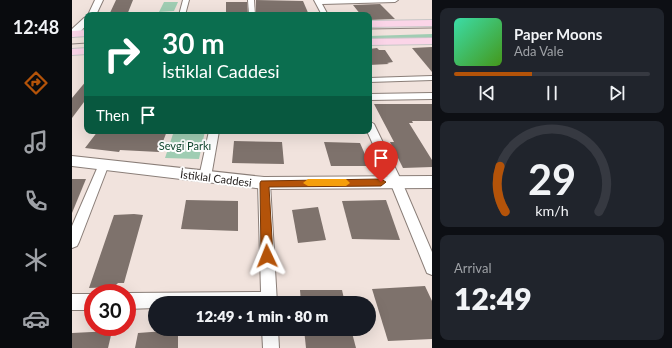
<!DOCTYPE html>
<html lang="en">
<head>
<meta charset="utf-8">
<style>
  :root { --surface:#171b24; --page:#20242c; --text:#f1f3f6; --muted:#9ea1a6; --line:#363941; --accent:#b45309 }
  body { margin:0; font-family:Lato,sans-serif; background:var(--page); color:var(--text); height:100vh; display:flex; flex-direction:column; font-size:15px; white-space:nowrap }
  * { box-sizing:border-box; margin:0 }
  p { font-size:13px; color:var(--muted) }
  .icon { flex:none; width:22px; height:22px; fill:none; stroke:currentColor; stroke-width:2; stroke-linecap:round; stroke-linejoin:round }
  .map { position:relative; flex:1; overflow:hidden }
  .details { display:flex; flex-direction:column; gap:8px; padding:8px; background:#0d0f14; width:240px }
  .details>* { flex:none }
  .banner { position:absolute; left:12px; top:12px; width:288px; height:122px; border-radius:8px; box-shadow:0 4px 16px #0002; background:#0b6e4f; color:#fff; overflow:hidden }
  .speed { position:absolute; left:12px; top:284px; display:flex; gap:8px; font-size:20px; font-weight:700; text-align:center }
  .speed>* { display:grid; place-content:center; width:52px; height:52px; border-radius:50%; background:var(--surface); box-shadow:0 4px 16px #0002; line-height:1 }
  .speed .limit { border:6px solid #d22; background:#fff; color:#111 }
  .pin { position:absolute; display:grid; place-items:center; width:34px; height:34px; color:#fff; margin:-41px -17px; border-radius:50% 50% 50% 0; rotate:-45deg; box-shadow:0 0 4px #0007 }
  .pin .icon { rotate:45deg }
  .me { position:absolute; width:44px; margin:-22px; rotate:358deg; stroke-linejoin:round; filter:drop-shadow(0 0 3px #0008) }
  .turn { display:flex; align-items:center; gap:14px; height:84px; padding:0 12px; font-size:18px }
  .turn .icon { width:52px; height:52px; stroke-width:2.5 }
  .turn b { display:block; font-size:28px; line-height:34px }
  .then { display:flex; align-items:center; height:38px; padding:0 12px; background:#0003; gap:8px; font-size:15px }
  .big { font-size:30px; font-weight:800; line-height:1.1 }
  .details .widget { flex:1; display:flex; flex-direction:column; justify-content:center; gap:6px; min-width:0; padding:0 14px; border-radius:8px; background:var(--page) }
  .details .dial { align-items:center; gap:0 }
  .dial svg { height:104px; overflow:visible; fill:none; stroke:var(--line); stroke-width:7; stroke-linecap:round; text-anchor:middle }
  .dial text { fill:var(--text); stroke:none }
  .song { display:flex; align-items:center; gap:12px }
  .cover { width:48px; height:48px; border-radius:6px; background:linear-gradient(135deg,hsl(160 70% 55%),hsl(100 70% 35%)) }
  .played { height:4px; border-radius:2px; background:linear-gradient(90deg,var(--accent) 40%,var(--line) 40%) }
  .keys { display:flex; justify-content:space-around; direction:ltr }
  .trip { position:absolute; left:76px; top:296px; width:228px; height:40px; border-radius:20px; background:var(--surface); box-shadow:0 4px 16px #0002; font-weight:800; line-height:40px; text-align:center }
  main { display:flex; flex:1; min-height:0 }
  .menu { display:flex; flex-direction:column; width:72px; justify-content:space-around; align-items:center; background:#090b0e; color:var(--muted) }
  .menu .icon { width:28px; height:28px }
  .menu .selected { color:var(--accent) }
  .menu b { font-size:18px; color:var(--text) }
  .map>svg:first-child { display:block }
  .green { fill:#a0cdb3 }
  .building { fill:#7e726c }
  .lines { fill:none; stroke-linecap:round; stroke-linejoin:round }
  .street-casing { stroke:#8a7e78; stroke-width:2 }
  .secondary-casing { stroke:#8a7e78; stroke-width:2 }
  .primary-casing { stroke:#c7c6c6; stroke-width:2 }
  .street { fill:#fff; fill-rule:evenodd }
  .secondary { fill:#fff; fill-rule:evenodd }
  .primary { fill:#fbd5e8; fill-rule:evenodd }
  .tram { stroke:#8e8480; stroke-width:1 }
  .route { fill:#b45309; stroke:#753606 }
  .slow { fill:#f59e0b }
  .labels { text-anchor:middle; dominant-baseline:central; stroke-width:4; stroke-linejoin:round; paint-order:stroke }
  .park-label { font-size:11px; fill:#144a32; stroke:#fff }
  .street-label { font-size:11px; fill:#292422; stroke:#fff }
</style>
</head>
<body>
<main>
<nav class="menu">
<b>12:48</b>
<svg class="icon selected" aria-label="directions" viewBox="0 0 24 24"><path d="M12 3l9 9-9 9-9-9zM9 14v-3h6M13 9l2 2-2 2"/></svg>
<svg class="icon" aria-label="music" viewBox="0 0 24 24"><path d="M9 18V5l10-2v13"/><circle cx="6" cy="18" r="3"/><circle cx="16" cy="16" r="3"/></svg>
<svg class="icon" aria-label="phone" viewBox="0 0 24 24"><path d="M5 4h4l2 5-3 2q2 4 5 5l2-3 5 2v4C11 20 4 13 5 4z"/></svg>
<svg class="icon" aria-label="climate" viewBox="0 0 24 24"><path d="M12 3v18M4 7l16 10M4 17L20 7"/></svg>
<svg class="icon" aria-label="car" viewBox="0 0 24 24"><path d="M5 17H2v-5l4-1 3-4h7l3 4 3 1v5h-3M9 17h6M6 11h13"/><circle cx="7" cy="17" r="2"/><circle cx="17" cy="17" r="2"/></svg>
</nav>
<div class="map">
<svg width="360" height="348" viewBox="0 0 360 348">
  <rect width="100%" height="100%" fill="#f1e3dd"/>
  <g class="green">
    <polygon points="92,2 106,2 102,11 87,12"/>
    <polygon points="360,34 360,38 297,39 297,36"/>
    <polygon points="102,131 133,131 127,159 93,158"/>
  </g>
  <g class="building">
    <polygon points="44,0 61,0 55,15 37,15"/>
    <polygon points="184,0 231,1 237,15 184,15"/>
    <polygon points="154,2 175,2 176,15 154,15"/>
    <polygon points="308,4 323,19 297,20 297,15 289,15 281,5"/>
    <polygon points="360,47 360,72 340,48"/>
    <polygon points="305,48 307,50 313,50 321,62 315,63 317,64 297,65 297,49"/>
    <polygon points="15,80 15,98 0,118 0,98"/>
    <polygon points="302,104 360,104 360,121 340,121 341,123 337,123 360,160 360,167 331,168 318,142 322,142"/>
    <polygon points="26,131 95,131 87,152 48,150 47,152 13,148"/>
    <polygon points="162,141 210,142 212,164 160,163"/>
    <polygon points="252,142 288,143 298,166 259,166"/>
    <polygon points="0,179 14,179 0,213"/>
    <polygon points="114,200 166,201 166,231 109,229"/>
    <polygon points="314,200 328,240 280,239 270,201"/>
    <polygon points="246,207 254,240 226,243 220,210"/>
    <polygon points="62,214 71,215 52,283 46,283 42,287 17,288 42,215"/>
    <polygon points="353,286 360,301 360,339 316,341 300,289"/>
    <polygon points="228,290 270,290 273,303 229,303"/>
    <polygon points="232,329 279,329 284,348 234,348"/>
    <polygon points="106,330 106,348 63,348 66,333"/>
    <polygon points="40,331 36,348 0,348 0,333"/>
  </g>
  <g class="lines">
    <g class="street-casing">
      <g id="street">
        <polygon points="111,0 117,0 113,15 107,15"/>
        <polygon points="176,0 182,0 183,15 177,15"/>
        <polygon points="242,0 326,0 323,2 250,4 256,15 250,15"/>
        <polygon points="360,76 360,80 297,82 297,78"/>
        <polygon points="360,93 360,99 297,100 297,94"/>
        <polygon points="297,121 302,124 330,182 360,252 360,275 355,273 318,182 295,131 297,131"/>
        <polygon points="137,131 147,131 139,177 137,180 133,181 129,180 127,177"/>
        <polygon points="32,160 36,161 37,164 7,242 5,246 0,248 0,226 27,164 28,161"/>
        <polygon points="192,179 196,180 198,183 205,303 83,303 83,308 55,309 55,293 189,292 186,183 188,180"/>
        <rect x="0" y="294" width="21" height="16"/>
        <polygon points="190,329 206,329 207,348 191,348"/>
      </g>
    </g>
    <g class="secondary-casing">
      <g id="secondary">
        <polygon points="23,0 31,0 24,15 16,15"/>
        <polygon points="15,17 15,25 3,36 0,37 0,29 12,18"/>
        <polygon points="0,156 192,177 360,176 360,188 192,189 0,166"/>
      </g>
    </g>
    <g class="primary-casing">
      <g id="primary">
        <polygon points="360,20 360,26 297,27 297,21"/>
        <polygon points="15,30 15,36 0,37 0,31"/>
        <polygon points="360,38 360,44 297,45 297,39"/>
        <polygon points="15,48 15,54 0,55 0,49"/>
      </g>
    </g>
    <use href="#street" class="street"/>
    <use href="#secondary" class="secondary"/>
    <use href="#primary" class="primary"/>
    <g class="tram">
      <polyline points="297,29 360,28"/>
      <polyline points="0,44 15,43"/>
    </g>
  </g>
  <polygon class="route" points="309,179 314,182 309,186 197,187 201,256 199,260 195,261 191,260 189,256 188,183 189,181"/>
  <polygon class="slow" points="236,179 274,179 278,183 274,186 236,186 231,183"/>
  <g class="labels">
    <g class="park-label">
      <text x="113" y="145">Sevgi Parkı</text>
    </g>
    <g class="street-label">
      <text transform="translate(144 178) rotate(7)">İstiklal Caddesi</text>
    </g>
  </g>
</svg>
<div class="speed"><div class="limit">30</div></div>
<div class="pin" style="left:309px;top:182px;background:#d93025"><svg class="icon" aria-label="arrive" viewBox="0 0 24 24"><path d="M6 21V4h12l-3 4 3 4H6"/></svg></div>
<svg class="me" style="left:195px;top:256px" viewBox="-20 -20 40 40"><path d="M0-17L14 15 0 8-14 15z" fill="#b45309" stroke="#fff" stroke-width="4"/></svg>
<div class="trip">12:49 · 1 min · 80 m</div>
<div class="banner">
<div class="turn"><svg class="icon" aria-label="right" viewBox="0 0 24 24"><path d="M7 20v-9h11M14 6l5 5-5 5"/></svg><div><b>30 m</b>İstiklal Caddesi</div></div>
<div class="then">Then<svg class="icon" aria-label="arrive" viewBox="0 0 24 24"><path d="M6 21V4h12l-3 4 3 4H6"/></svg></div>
</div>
</div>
<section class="details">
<div class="widget">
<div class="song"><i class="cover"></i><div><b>Paper Moons</b><p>Ada Vale</p></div></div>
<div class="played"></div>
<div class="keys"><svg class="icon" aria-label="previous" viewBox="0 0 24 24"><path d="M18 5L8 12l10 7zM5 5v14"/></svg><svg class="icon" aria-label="pause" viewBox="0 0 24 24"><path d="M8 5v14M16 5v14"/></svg><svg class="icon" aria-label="next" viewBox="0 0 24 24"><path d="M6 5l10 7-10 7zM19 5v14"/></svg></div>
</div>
<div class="widget dial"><svg viewBox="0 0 100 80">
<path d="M14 69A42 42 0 1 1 86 69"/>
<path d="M14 69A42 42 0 0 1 10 34" stroke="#b45309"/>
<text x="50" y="56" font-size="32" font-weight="700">29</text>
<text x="50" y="72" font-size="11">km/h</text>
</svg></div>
<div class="widget"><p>Arrival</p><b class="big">12:49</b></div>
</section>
</main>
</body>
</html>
